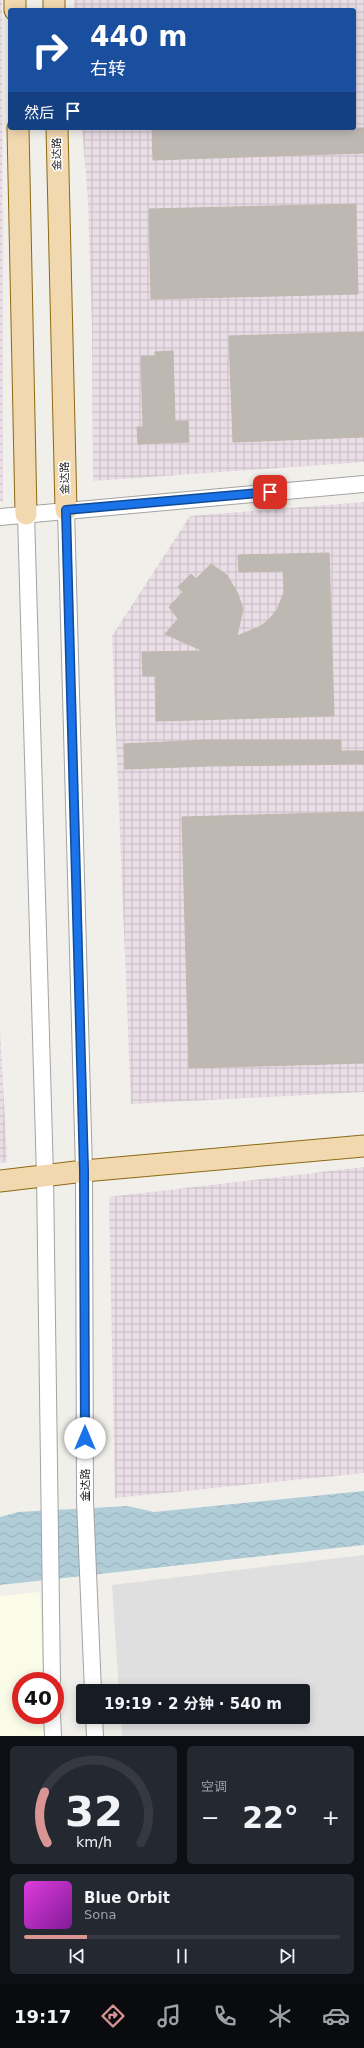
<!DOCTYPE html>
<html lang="zh">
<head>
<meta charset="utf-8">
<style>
  :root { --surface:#171b24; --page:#242831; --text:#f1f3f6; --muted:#9ea1a6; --line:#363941; --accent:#d89593 }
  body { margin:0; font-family:"DejaVu Sans","Noto Sans SC",sans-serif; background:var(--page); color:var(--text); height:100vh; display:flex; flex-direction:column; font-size:15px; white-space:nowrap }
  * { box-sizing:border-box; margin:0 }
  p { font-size:13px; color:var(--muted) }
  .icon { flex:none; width:22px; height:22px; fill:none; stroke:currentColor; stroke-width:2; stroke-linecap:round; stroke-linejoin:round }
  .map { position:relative; height:1736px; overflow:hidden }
  .side { display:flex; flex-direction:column; gap:10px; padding:10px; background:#0d0f14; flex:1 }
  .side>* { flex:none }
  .banner { position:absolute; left:8px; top:8px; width:348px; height:122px; border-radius:4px; box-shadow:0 2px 10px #0003; background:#1a4fa0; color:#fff; overflow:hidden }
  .speed { position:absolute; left:12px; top:1672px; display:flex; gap:8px; font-size:20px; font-weight:700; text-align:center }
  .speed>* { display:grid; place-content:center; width:52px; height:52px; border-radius:50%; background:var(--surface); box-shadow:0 2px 10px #0003; line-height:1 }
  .speed .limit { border:6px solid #d22; background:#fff; color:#111 }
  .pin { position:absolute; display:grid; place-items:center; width:34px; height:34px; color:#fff; margin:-17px; border-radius:8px; box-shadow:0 2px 6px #0006 }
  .me { position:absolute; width:44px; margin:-22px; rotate:0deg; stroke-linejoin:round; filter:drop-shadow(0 0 3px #0008) }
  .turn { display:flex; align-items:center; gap:14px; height:84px; padding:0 16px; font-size:18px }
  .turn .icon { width:52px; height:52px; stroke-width:2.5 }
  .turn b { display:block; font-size:28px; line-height:34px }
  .then { display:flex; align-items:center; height:38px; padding:0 16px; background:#0003; gap:8px; font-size:15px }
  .big { font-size:30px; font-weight:700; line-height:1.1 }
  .side .card { flex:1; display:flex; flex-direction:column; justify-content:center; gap:6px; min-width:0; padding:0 14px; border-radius:6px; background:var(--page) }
  .side .dial { align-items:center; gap:0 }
  .dial svg { height:104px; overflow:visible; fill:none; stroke:var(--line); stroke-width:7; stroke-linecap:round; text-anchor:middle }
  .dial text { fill:var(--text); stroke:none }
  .song { display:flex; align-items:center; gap:12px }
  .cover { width:48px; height:48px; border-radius:6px; background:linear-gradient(135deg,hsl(300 70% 55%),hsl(290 70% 35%)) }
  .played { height:4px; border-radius:2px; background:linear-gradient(90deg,var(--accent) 20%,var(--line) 20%) }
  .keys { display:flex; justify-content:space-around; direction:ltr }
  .heat { display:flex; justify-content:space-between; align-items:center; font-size:22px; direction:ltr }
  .side .tiles { flex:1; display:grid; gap:10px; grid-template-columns:1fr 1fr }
  .card:last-child { grid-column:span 2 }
  .trip { position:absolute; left:76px; top:1684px; width:234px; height:40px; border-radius:4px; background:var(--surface); box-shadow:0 2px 10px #0003; font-weight:700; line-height:40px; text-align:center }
  .tabs { display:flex; height:64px; justify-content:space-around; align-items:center; background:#090b0e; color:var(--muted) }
  .tabs .icon { width:28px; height:28px }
  .tabs .selected { color:var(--accent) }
  .tabs b { font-size:18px; color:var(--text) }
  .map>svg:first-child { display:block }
  .residential { fill:#e0dfdf }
  .industrial { fill:url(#industrial-grid) }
  .education { fill:#fbfce8 }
  .water { fill:url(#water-waves) }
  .building { fill:#beb8b3; stroke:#c1b7ae }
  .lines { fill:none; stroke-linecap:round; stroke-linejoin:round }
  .minor-casing { stroke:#a3a3a3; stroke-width:18 }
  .major-casing { stroke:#8c6a14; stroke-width:23 }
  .minor { stroke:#fff; stroke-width:16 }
  .major { stroke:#f1d8af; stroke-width:21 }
  .route-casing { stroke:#114b97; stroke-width:10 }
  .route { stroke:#1a73e8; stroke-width:7 }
  .labels { text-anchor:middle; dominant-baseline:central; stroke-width:3; stroke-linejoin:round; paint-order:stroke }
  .street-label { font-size:11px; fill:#222; stroke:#fff }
</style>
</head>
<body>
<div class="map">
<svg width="364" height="1736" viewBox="0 0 364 1736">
  <defs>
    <pattern id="industrial-grid" width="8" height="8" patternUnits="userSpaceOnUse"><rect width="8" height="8" fill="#e9dde6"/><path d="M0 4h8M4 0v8" fill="none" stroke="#c8bdc5"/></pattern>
    <pattern id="water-waves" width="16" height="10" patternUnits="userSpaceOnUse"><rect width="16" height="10" fill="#b0cdd8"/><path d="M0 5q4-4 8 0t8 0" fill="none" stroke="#97b0b9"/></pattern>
  </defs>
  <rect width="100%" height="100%" fill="#f1efea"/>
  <polygon class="residential" points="364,1555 364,1736 122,1736 121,1717 303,1717 303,1691 119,1691 112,1585"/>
  <g class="industrial">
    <polygon points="0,0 2,0 3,501 0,501"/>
    <polygon points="74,0 364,0 364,462 93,481 92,327 88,200 82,128 354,128 354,10 74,10"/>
    <polygon points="364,502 364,1092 131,1104 112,636 190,516"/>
    <polygon points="0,1026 7,1162 0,1163"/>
    <polygon points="364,1167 364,1473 115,1498 109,1197"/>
  </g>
  <polygon class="education" points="40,1592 43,1681 21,1681 21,1715 44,1715 45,1736 0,1736 0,1596"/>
  <polygon class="water" points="364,1491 364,1545 0,1585 0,1517 18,1512 128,1506 154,1512"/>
  <g class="building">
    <polygon points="152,128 364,128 364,153 153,160"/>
    <polygon points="356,204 358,294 151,299 149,209"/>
    <polygon points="364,332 364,437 233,442 229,336"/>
    <polygon points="173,351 175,421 188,421 189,442 138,444 137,427 143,427 141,356 155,356 155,352"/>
    <polygon points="329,553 334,716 156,721 155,676 143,676 142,652 203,651 165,634 178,619 169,607 183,592 178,587 191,574 196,579 211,564 227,575 238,594 243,609 237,636 261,626 269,619 277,610 284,592 283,571 239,572 238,555"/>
    <polygon points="208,740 341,740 341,751 364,751 364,764 209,766 125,769 124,744"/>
    <polygon points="364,812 364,1063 189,1068 182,817"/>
  </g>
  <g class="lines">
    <g class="minor-casing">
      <g id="minor">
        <polyline points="66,510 84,1171 85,1501 93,1691"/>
        <polyline points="26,514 45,1176 52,1681"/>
        <polyline points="0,517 364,484"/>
        <polyline points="52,1715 53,1736"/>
        <polyline points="94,1717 95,1736"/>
      </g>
    </g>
    <g class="major-casing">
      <g id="major">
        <polyline points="15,0 15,10"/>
        <polyline points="54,0 54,10"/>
        <polyline points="18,128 26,514"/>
        <polyline points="57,128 66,510"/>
        <polyline points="0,1181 84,1171 364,1146"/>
      </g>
    </g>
    <use href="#minor" class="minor"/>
    <use href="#major" class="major"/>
  </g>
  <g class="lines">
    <g class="route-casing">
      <polyline id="route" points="85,1438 84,1171 66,510 270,492"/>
    </g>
    <use href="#route" class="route"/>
  </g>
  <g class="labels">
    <g class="street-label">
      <text transform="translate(57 154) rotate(-91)">金达路</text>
      <text transform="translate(65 478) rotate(-91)">金达路</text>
      <text transform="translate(85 1485) rotate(-90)">金达路</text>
    </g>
  </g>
</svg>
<div class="speed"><div class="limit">40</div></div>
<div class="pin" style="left:270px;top:492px;background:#d93025"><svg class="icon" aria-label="arrive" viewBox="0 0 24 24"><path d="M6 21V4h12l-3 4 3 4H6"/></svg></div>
<svg class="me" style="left:85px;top:1438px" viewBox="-20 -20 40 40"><circle r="19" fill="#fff"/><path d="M0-13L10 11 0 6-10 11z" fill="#1a73e8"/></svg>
<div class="trip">19:19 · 2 分钟 · 540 m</div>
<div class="banner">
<div class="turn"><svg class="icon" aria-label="right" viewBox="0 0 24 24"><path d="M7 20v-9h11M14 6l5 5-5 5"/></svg><div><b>440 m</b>右转</div></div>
<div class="then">然后<svg class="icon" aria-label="arrive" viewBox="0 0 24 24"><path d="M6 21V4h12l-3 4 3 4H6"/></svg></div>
</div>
</div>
<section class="side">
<div class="tiles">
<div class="card dial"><svg viewBox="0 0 100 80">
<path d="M14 69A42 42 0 1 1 86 69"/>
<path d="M14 69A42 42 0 0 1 12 30" stroke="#d89593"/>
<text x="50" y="56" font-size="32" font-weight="700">32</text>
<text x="50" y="72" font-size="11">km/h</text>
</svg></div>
<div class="card"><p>空调</p>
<div class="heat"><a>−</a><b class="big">22°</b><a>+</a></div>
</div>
<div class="card">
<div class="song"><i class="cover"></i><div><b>Blue Orbit</b><p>Sona</p></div></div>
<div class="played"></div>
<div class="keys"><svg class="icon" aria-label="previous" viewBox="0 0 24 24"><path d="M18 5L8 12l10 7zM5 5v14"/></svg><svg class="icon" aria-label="pause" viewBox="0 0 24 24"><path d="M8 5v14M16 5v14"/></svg><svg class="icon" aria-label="next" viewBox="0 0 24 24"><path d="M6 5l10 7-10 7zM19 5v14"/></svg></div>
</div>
</div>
</section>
<nav class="tabs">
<b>19:17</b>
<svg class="icon selected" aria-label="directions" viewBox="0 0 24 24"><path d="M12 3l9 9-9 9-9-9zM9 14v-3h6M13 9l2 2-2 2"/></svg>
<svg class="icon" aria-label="music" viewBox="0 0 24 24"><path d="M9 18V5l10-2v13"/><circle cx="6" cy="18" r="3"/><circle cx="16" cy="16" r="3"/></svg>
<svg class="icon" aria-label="phone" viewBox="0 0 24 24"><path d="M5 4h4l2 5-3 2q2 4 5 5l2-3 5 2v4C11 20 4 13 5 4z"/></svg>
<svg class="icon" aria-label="climate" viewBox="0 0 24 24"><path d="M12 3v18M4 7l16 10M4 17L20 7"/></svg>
<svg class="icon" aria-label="car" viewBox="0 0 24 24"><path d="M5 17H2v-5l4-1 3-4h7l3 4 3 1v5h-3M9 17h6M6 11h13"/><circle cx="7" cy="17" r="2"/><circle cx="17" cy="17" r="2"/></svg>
</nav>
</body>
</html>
